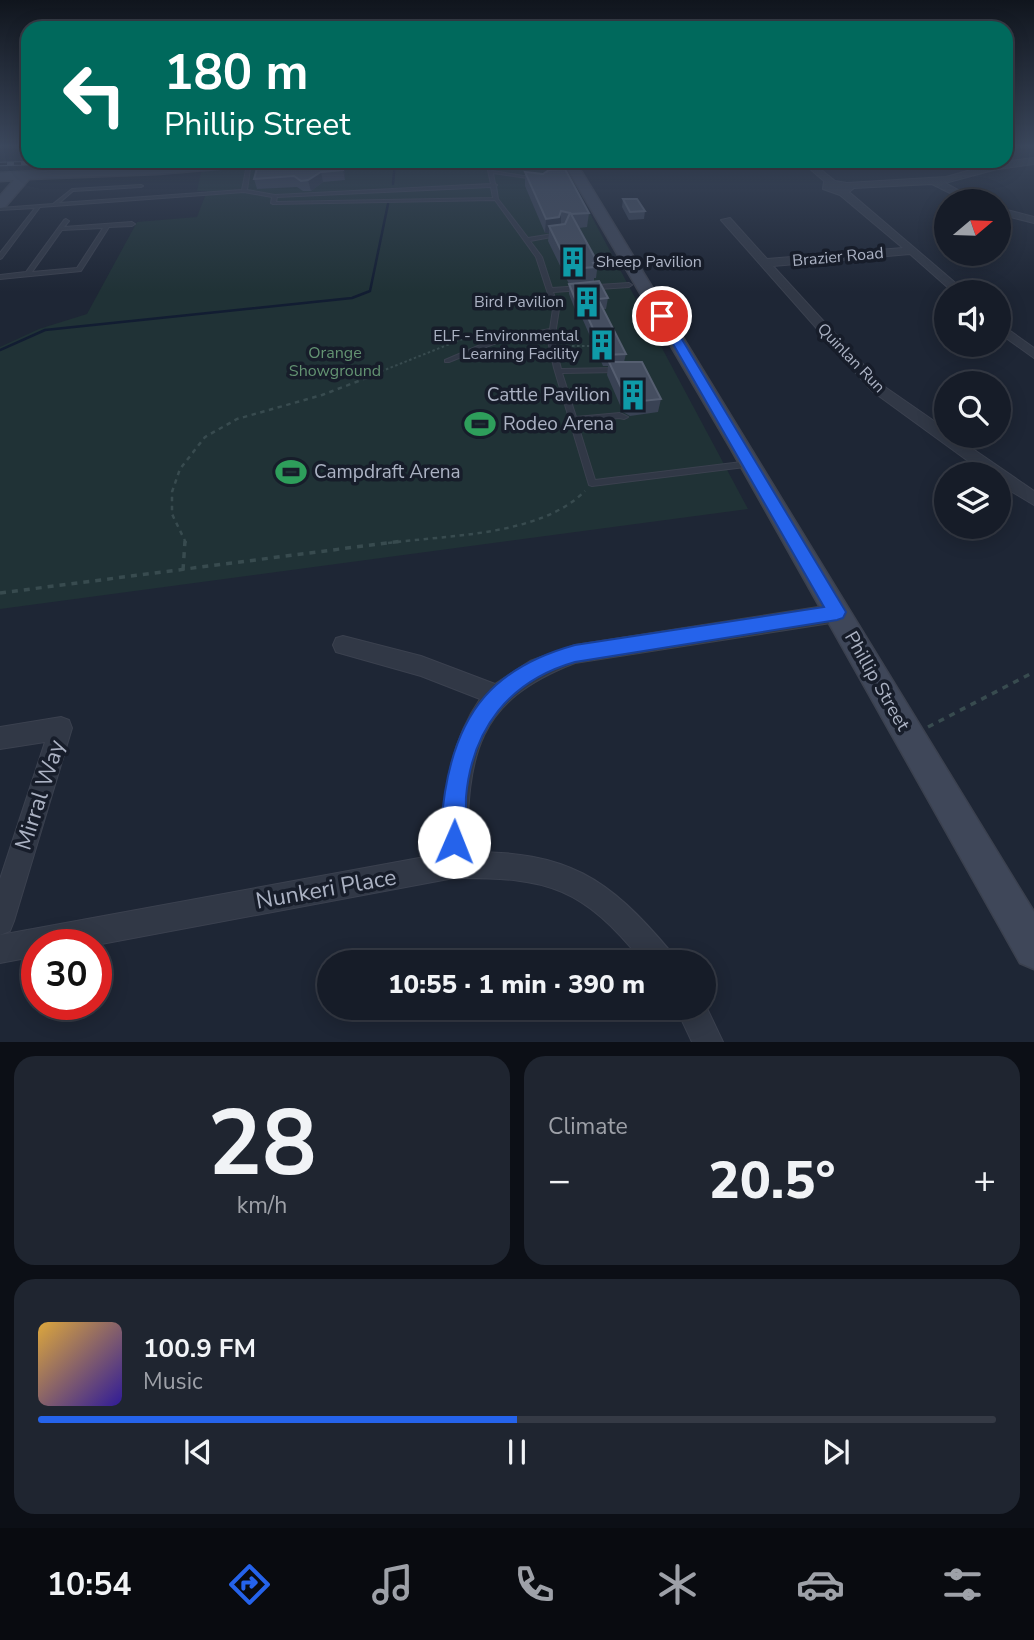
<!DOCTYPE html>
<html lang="en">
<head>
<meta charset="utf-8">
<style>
  :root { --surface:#161c28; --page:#1f2530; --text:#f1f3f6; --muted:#9ea1a8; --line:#353a45; --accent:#2563eb }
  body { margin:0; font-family:"Nunito Sans",sans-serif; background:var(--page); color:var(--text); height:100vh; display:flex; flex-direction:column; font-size:26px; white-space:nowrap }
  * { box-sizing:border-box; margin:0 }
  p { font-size:23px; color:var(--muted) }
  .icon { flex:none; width:38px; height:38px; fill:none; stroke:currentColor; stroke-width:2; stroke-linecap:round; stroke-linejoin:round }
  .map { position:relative; height:1042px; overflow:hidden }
  .sheet { display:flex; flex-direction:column; gap:14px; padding:14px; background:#0c0f16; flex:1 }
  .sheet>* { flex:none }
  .guide { position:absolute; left:21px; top:21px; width:992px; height:147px; border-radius:21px; box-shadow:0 4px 18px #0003,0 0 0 2px var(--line); background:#00695c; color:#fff; overflow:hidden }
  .needle { width:46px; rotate:71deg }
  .fabs { position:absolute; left:934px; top:189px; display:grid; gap:14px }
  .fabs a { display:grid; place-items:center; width:77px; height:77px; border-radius:50%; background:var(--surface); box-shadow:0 4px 18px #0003,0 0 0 2px var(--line); font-size:35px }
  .speed { position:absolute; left:21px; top:929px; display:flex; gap:14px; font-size:35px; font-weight:700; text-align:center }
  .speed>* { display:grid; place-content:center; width:91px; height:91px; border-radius:50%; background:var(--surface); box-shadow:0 4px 18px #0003,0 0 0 2px var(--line); line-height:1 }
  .speed .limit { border:10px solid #d22; background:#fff; color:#111 }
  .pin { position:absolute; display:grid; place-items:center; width:60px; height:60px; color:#fff; margin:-30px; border:4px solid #fff; border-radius:50%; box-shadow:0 2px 7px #0007 }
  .me { position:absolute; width:77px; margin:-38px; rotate:1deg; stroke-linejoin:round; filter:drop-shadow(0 0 5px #0008) }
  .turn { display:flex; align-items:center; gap:24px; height:147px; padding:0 28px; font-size:32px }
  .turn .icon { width:91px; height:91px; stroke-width:2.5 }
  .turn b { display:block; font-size:49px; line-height:60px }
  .big { font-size:52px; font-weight:800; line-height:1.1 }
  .sheet .card { flex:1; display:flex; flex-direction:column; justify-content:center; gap:10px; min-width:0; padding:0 24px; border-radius:21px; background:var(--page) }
  .sheet .dial { align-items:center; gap:0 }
  .dial b { font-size:91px; line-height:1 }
  .song { display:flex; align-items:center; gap:21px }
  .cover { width:84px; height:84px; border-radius:10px; background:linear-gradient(135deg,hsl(40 70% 55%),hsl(250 70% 35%)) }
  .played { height:7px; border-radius:4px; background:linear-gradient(90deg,var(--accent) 50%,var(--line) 50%) }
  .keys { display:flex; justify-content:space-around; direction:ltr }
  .heat { display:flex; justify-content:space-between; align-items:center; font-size:38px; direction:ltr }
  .sheet .tiles { flex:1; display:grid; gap:14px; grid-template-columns:1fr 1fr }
  .card:last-child { grid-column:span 2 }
  .trip { position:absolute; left:317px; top:950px; width:399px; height:70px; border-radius:35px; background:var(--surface); box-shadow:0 4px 18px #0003,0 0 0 2px var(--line); font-weight:800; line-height:70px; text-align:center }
  .tabs { display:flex; height:112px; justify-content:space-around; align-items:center; background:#090b10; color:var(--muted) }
  .tabs .icon { width:49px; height:49px }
  .tabs .on { color:var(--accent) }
  .tabs b { font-size:32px; color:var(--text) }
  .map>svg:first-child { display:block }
  .green { fill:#203236 }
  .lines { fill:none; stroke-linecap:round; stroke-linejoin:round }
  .stream { stroke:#121d32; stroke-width:2.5 }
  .lane-casing { stroke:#3b414f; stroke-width:2 }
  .street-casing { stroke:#3b414f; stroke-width:2 }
  .secondary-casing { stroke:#3b414f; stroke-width:3 }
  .path-far2 { stroke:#384b4f; stroke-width:2; stroke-dasharray:2.5 2.5; stroke-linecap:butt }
  .path-far1 { stroke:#384b4f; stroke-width:2.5; stroke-dasharray:4.5 4.5; stroke-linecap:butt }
  .path { stroke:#384b4f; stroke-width:3.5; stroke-dasharray:6 6; stroke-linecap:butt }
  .lane { fill:#313846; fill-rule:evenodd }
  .street { fill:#313846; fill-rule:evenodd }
  .secondary { fill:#3f4759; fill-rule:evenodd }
  .rail-casing { stroke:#535c6d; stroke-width:4.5 }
  .rail { stroke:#171d2a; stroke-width:2.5; stroke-dasharray:7; stroke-linecap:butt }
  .wall { fill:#394254 }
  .shaded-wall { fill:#293243 }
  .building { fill:#454e60; stroke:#555e70; stroke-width:2 }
  .route { fill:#2563eb; stroke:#184099; stroke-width:2 }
  .labels { text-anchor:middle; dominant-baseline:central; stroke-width:7; stroke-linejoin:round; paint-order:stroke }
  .far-street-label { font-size:16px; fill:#abb2c3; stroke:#171d2a }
  .far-poi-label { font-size:16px; fill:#abb2c3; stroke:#171d2a; text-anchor:end }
  .far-park-label { font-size:16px; fill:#639372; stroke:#171d2a }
  .poi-label { font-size:19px; fill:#abb2c3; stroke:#171d2a; text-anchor:start }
  .street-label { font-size:19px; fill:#abb2c3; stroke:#171d2a }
  .near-street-label { font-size:23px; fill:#abb2c3; stroke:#171d2a }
</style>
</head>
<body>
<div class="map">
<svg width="1034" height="1042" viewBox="0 0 1034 1042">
  <rect width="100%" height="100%" fill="#1e2635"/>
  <polygon class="green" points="291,161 562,161 748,509 0,609 0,347 39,329 87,314 137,222 197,217 207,191 197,191 202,168"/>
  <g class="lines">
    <g class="stream">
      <polyline points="393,184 395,161"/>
      <polyline points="0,350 45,330 352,298 370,291 388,204"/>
    </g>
    <g class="lane-casing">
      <g id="lane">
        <path d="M 486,161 L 490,161 L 492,171 L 537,178 L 535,179 L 493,173 L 495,184 L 497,185 L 496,186 L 498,199 L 528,238 L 559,233 L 562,235 L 530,241 L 542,257 L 552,288 L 629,283 L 632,285 L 629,287 L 553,292 L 559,309 L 554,341 L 561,369 L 618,368 L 621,370 L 618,372 L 562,373 L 576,417 L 620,413 L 628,417 L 624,419 L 619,418 L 577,422 L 595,480 L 750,461 L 754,464 L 753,466 L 592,486 L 589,485 L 554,368 L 548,341 L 549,333 L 496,343 L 449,362 L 445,362 L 445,360 L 492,340 L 550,329 L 553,309 L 536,257 L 495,200 L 273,204 L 271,203 L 272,197 L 244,192 L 40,207 L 2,258 L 0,259 L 0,253 L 35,208 L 0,210 L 0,208 L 53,204 L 72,189 L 141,185 L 143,186 L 141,187 L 73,191 L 59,203 L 242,190 L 247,165 L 249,164 L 251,165 L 251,167 L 268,166 L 270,167 L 250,169 L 247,190 L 275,195 L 491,184 ZM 491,187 L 493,198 L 276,202 L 277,197 Z"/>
        <path d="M 66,219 L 69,221 L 64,227 L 132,222 L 135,224 L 132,226 L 109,227 L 81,271 L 0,279 L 0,275 L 26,272 L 64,220 ZM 103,228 L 77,268 L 32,272 L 62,230 Z"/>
      </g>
    </g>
    <g class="street-casing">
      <g id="street">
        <polygon points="1034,158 1034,164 997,169 945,183 978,201 966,201 932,184 854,188 849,192 966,292 953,292 910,254 773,266 882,385 947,430 947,436 954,436 1034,491 1034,505 999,484 999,474 986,474 872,391 721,220 730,218 767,259 903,248 840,195 823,189 824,181 801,161 810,161 835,181 847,183 946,177 996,163"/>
        <polygon points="999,208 1034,217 1034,223 999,214"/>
        <polygon points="999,323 1034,348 1034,358 999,333"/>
        <path d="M 837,604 L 844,607 L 847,613 L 844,619 L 837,622 L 575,663 C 476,701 468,754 467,852 C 567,851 608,877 671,952 L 675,962 L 643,962 C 583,888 549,877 454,878 L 96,945 L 37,945 L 37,956 L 0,963 L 0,935 L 441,854 C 443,799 448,745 480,699 L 421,676 L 336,652 L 333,645 L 336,638 L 343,636 L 421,656 L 495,684 L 530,661 L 575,645 Z"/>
        <polygon points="61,717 69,720 72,728 14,921 10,931 0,935 0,879 45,742 0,749 0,727"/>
        <polygon points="704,1002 723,1042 692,1042 676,1008 704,1008"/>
      </g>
    </g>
    <g class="secondary-casing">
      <g id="secondary">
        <polygon points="221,161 271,161 265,165 157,174 29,179 5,207 0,208 0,196 14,180 0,181 0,173"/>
        <polygon points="563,161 575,161 1034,912 1034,969 1020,963 731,449"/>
      </g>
    </g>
    <g class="path-far2">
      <polyline points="562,346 590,346"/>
      <polyline points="372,375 470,336 478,336"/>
    </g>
    <g class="path-far1">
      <polyline points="186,543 172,514 172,492 180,469 205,437 237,419 322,395 377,374"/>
      <path d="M 388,543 C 449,535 540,536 585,491"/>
    </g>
    <g class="path">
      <polyline points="183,570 185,541"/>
      <polyline points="0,593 402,541"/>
      <polyline points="928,727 1034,672"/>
    </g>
    <use href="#lane" class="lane"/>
    <use href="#street" class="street"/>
    <use href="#secondary" class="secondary"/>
    <g class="rail-casing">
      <polyline id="rail" points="0,164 105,161"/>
    </g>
    <use href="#rail" class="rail"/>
  </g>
  <g class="wall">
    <polygon points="259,161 344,161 345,180 323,182 311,191 303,191 297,187 257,189 254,179"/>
    <polygon points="525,172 589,213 587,227 579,228 598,263 596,278 594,278 594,281 608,298 606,309 603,309 626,354 624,362 661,399 658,412 630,416 623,412 607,375 608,366 603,366 579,311 576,312 569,294 569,284 548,241 549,233 545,233 525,186"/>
    <polygon points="623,199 645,211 644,219 629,220 622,207"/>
  </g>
  <g class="shaded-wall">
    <polygon points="343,161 344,161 345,166 345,180 343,170"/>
    <polygon points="321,172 323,182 311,191 308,180"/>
    <polygon points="561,211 561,226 549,226 549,233 545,233 546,219"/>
  </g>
  <g class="building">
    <polygon points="259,161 343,161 343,170 321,172 308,180 301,181 294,176 254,179"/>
    <polygon points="565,169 589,213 571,214 598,263 593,263 595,267 570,269 549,226 565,224 570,213 561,211 559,217 546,219 525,172 543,174 549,170"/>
    <polygon points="623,199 637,199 645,211 630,212"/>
    <polygon points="599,281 608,298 598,299 626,354 605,355 580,300 576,301 569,284"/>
    <polygon points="609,362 642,362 661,399 633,402 626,398"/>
  </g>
  <linearGradient id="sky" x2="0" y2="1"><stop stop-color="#10151d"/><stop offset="0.5" stop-color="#3b475c"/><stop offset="1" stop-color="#3b475c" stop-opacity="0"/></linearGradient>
  <rect width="1034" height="292" fill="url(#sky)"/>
  <path class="route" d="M 662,313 L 668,316 L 846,612 L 843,618 L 837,620 L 575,662 C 509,681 472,729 466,797 C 465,814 470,834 463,851 L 454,854 L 446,851 C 440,835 442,809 445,792 C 458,711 495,667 575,645 L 824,607 L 657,316 Z"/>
  <defs>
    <g id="building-bare" transform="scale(2.415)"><path d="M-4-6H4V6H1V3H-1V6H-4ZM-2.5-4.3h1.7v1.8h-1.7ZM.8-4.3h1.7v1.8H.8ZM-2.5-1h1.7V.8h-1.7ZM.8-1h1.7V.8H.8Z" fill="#0f9aa8" stroke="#171d2a" stroke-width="2.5" paint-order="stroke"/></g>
    <g id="stadium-bare" transform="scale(2.415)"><path d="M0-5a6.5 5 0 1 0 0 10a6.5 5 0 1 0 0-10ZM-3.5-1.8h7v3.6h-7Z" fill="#2e9e5b" stroke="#171d2a" stroke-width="2.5" paint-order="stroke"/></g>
  </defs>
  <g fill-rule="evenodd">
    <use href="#building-bare" x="573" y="262"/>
    <use href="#building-bare" x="587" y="302"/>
    <use href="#building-bare" x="602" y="345"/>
    <use href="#building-bare" x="633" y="395"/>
    <use href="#stadium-bare" x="480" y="424"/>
    <use href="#stadium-bare" x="291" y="472"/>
  </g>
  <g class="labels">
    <g class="far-street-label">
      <text transform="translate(838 257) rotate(-5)">Brazier Road</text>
      <text transform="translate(851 358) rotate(46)">Quinlan Run</text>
    </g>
    <g class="far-poi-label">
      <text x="596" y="262" text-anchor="start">Sheep Pavilion</text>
      <text x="564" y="302">Bird Pavilion</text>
      <text x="579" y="336">ELF - Environmental<tspan x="579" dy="18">Learning Facility</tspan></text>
    </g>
    <g class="far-park-label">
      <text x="335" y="353">Orange<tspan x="335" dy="18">Showground</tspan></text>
    </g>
    <g class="poi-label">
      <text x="610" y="395" text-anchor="end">Cattle Pavilion</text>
      <text x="503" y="424">Rodeo Arena</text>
      <text x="314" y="472">Campdraft Arena</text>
    </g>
    <g class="street-label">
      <text transform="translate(877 681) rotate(60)">Phillip Street</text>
    </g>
    <g class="near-street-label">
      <text transform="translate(40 795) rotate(-72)">Mirral Way</text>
      <text transform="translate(326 889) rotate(-10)">Nunkeri Place</text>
    </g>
  </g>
</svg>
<div class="fabs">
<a><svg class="needle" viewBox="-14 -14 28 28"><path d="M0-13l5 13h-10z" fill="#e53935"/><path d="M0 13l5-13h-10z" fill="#9ea1a8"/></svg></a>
<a><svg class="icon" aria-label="sound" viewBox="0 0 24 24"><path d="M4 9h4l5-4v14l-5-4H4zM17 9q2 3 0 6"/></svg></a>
<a><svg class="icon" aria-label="search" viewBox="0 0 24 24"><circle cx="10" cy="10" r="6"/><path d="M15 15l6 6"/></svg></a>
<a><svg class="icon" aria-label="layers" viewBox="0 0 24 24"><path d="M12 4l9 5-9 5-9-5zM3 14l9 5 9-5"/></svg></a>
</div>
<div class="speed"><div class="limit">30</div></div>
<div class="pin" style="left:662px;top:316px;background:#d93025"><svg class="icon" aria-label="arrive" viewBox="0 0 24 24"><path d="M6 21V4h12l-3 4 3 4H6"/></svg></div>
<svg class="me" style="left:454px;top:842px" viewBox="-20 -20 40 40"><circle r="19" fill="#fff"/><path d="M0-13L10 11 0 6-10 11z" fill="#2563eb"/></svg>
<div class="trip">10:55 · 1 min · 390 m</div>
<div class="guide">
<div class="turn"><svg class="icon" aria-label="left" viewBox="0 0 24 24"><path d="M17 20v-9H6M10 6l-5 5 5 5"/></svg><div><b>180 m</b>Phillip Street</div></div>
</div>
</div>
<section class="sheet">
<div class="tiles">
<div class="card dial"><b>28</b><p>km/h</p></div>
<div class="card"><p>Climate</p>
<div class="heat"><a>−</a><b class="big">20.5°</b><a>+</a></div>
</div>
<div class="card">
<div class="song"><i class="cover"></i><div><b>100.9 FM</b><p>Music</p></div></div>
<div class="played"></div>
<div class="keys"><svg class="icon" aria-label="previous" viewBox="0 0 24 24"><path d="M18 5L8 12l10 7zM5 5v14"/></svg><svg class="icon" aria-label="pause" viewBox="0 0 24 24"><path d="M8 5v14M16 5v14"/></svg><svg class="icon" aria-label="next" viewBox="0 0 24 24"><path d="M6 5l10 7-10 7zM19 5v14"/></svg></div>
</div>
</div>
</section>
<nav class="tabs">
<b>10:54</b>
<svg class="icon on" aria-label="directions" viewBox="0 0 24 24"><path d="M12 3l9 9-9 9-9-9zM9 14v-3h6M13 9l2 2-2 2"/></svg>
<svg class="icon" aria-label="music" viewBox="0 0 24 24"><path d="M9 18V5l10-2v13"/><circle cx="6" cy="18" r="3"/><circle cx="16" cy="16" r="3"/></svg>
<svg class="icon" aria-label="phone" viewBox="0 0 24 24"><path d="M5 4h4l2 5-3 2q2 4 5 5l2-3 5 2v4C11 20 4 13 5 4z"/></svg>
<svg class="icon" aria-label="climate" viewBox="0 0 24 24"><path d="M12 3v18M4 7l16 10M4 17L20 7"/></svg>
<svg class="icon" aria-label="car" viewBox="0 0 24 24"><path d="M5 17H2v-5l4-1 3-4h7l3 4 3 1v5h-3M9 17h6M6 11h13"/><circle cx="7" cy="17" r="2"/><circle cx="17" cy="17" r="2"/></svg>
<svg class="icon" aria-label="filters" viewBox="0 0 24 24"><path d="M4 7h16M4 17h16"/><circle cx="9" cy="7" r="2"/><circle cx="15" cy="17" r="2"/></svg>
</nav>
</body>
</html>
